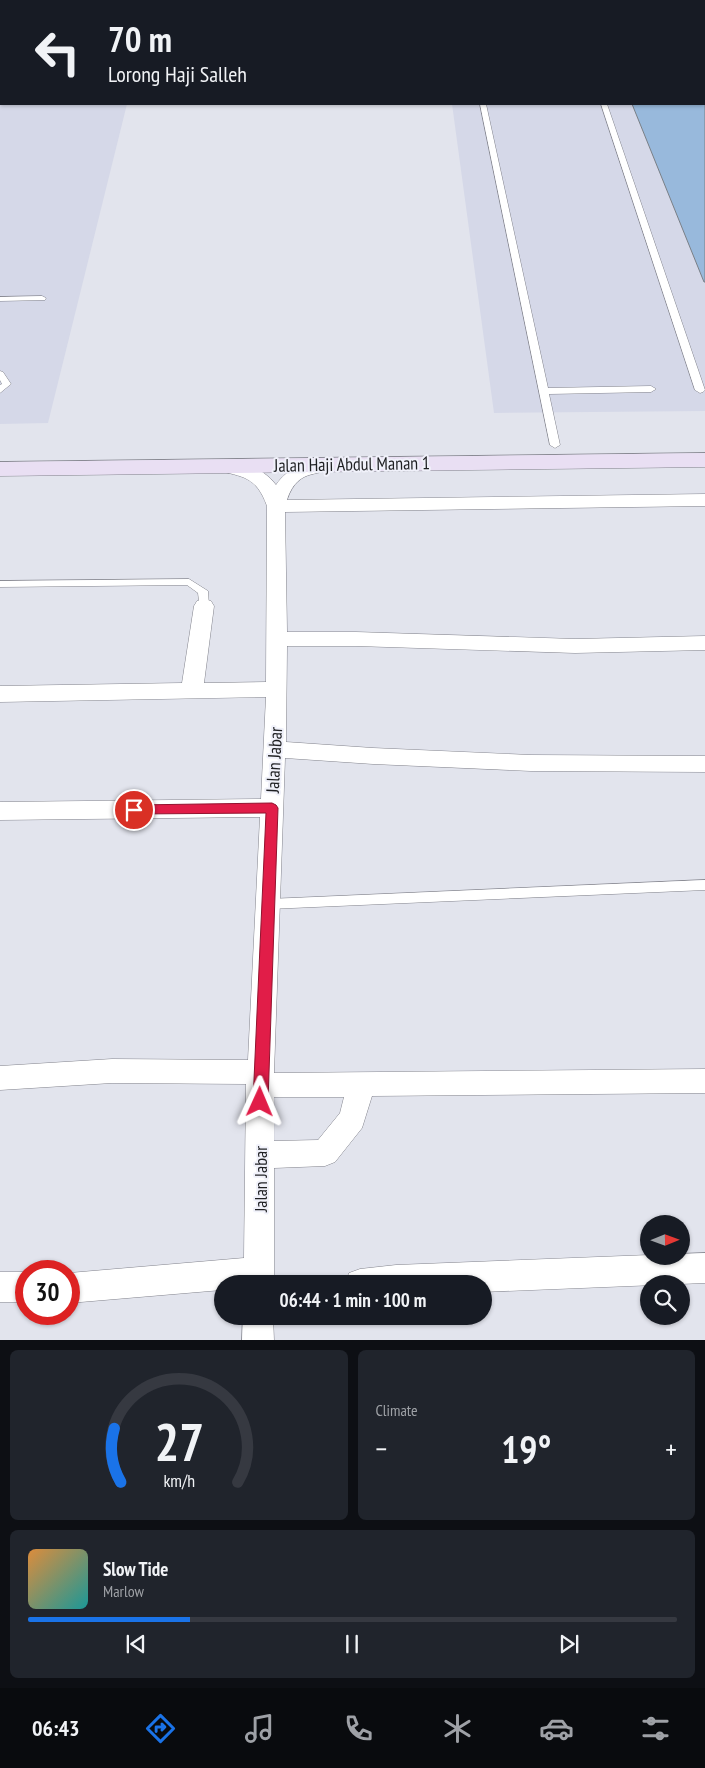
<!DOCTYPE html>
<html lang="en">
<head>
<meta charset="utf-8">
<style>
  :root { --surface:#171b24; --page:#20242c; --text:#f1f3f6; --muted:#9ea1a6; --line:#363941; --accent:#1a73e8 }
  body { margin:0; font-family:"PT Sans Narrow",sans-serif; background:var(--page); color:var(--text); height:100vh; display:flex; flex-direction:column; font-size:19px; white-space:nowrap }
  * { box-sizing:border-box; margin:0 }
  p { font-size:16px; color:var(--muted) }
  .icon { flex:none; width:28px; height:28px; fill:none; stroke:currentColor; stroke-width:2; stroke-linecap:round; stroke-linejoin:round }
  .map { position:relative; height:1340px; overflow:hidden }
  .sheet { display:flex; flex-direction:column; gap:10px; padding:10px; background:#0d0f14; flex:1 }
  .sheet>* { flex:none }
  .top-card { position:absolute; left:0px; top:0px; width:705px; height:105px; box-shadow:0 1px 4px #0004; background:#171b24; color:var(--text); overflow:hidden }
  .needle { width:32px; rotate:89deg }
  .tools { position:absolute; left:640px; top:1215px; display:grid; gap:10px }
  .tools a { display:grid; place-items:center; width:50px; height:50px; border-radius:50%; background:var(--surface); box-shadow:0 1px 4px #0004; font-size:25px }
  .speed { position:absolute; left:15px; top:1260px; display:flex; gap:10px; font-size:25px; font-weight:700; text-align:center }
  .speed>* { display:grid; place-content:center; width:65px; height:65px; border-radius:50%; background:var(--surface); box-shadow:0 1px 4px #0004; line-height:1 }
  .speed .limit { border:8px solid #d22; background:#fff; color:#111 }
  .pin { position:absolute; display:grid; place-items:center; width:42px; height:42px; color:#fff; margin:-21px; border:2px solid #fff; border-radius:50%; box-shadow:0 1px 5px #0007 }
  .me { position:absolute; width:55px; margin:-28px; rotate:1deg; stroke-linejoin:round; filter:drop-shadow(0 0 4px #0008) }
  .turn { display:flex; align-items:center; gap:18px; height:105px; padding:0 25px; font-size:22px }
  .turn .icon { width:65px; height:65px; stroke-width:2.5 }
  .turn b { display:block; font-size:35px; line-height:42px }
  .big { font-size:38px; font-weight:700; line-height:1.1 }
  .sheet .card { flex:1; display:flex; flex-direction:column; justify-content:center; gap:8px; min-width:0; padding:0 18px; border-radius:8px; background:var(--page) }
  .sheet .dial { align-items:center; gap:0 }
  .dial svg { height:130px; overflow:visible; fill:none; stroke:var(--line); stroke-width:7; stroke-linecap:round; text-anchor:middle }
  .dial text { fill:var(--text); stroke:none }
  .song { display:flex; align-items:center; gap:15px }
  .cover { width:60px; height:60px; border-radius:8px; background:linear-gradient(135deg,hsl(30 70% 55%),hsl(180 70% 35%)) }
  .played { height:5px; border-radius:2px; background:linear-gradient(90deg,var(--accent) 25%,var(--line) 25%) }
  .keys { display:flex; justify-content:space-around; direction:ltr }
  .heat { display:flex; justify-content:space-between; align-items:center; font-size:28px; direction:ltr }
  .sheet .tiles { flex:1; display:grid; gap:10px; grid-template-columns:1fr 1fr }
  .card:last-child { grid-column:span 2 }
  .trip { position:absolute; left:214px; top:1275px; width:278px; height:50px; border-radius:25px; background:var(--surface); box-shadow:0 1px 4px #0004; font-weight:700; line-height:50px; text-align:center }
  .tab-bar { display:flex; height:80px; justify-content:space-around; align-items:center; background:#090b0e; color:var(--muted) }
  .tab-bar .icon { width:35px; height:35px }
  .tab-bar .active { color:var(--accent) }
  .tab-bar b { font-size:22px; color:var(--text) }
  .map>svg:first-child { display:block }
  .built { fill:#d5d8e8 }
  .building { fill:#98b9dc; stroke:#797f86 }
  .lines { fill:none; stroke-linecap:round; stroke-linejoin:round }
  .lane-casing { stroke:#82838c; stroke-width:1 }
  .street-casing { stroke:#82838c; stroke-width:1 }
  .secondary-casing { stroke:#82838c; stroke-width:1 }
  .lane { fill:#fff; fill-rule:evenodd }
  .street { fill:#fff; fill-rule:evenodd }
  .secondary { fill:#e9dff3; fill-rule:evenodd }
  .route { fill:#e11d48; stroke:#92132f }
  .labels { text-anchor:middle; dominant-baseline:central; stroke-width:4; stroke-linejoin:round; paint-order:stroke }
  .street-label { font-size:18px; fill:#1f2023; stroke:#f0f1fa }
</style>
</head>
<body>
<div class="map">
<svg width="705" height="1341" viewBox="0 0 705 1341">
  <rect width="100%" height="100%" fill="#e2e4ed"/>
  <g class="built">
    <polygon points="0,0 153,0 1,1 1,104 127,104 48,423 0,424"/>
    <polygon points="437,0 705,0 705,411 494,413 452,104 704,104 704,1"/>
  </g>
  <polygon class="building" points="632,104 705,104 705,282 704,282"/>
  <g class="lines">
    <g class="lane-casing">
      <g id="lane">
        <polygon points="458,0 464,0 465,1 459,1"/>
        <polygon points="619,0 682,0 683,1 620,1"/>
        <polygon points="704,2 705,2 705,7 704,6"/>
        <rect x="0" y="10" width="1" height="4"/>
        <rect x="0" y="40" width="1" height="4"/>
        <rect x="0" y="67" width="1" height="4"/>
        <polygon points="480,104 486,104 548,388 651,386 656,389 651,392 549,394 560,445 555,448 550,445"/>
        <polygon points="601,104 607,104 705,390 703,392 700,393 695,390"/>
        <polygon points="42,296 46,298 45,300 0,301 0,297"/>
        <polygon points="0,371 3,372 11,384 0,393 0,385 2,384 0,380"/>
        <polygon points="189,579 208,591 209,606 208,609 200,609 198,593 187,585 0,587 0,581"/>
        <polygon points="705,880 705,890 269,909 264,908 262,904 264,900 269,899"/>
      </g>
    </g>
    <g class="street-casing">
      <g id="street">
        <path d="M 325,459 L 331,460 L 334,464 C 323,480 299,464 287,500 L 705,494 L 705,506 L 285,512 L 287,632 L 356,632 L 575,639 L 705,636 L 705,650 L 575,653 L 356,646 L 287,646 L 286,742 L 373,748 L 531,755 L 705,756 L 705,772 L 531,771 L 373,764 L 285,758 L 274,1073 L 705,1069 L 705,1093 L 372,1096 L 362,1128 L 335,1162 L 325,1166 L 274,1168 L 274,1284 L 222,1284 L 222,1290 L 69,1303 L 69,1273 L 244,1258 L 246,1084 L 112,1083 L 0,1090 L 0,1066 L 112,1059 L 248,1060 L 260,817 L 0,820 L 0,802 L 261,799 L 266,697 L 0,702 L 0,686 L 182,683 L 194,606 L 197,601 L 204,599 L 211,601 L 214,606 L 204,683 L 266,682 L 267,506 C 256,476 243,477 216,470 L 213,466 L 216,462 C 236,457 264,468 276,485 C 288,467 305,463 325,459 ZM 274,1097 L 344,1097 L 340,1113 L 318,1140 L 274,1141 Z"/>
        <polygon points="705,1253 705,1283 482,1292 482,1284 345,1284 349,1273 360,1269 396,1265 649,1255 681,1256 681,1254"/>
        <rect x="0" y="1272" width="26" height="30"/>
        <polygon points="243,1316 273,1316 274,1341 242,1341"/>
      </g>
    </g>
    <g class="secondary-casing">
      <polygon id="secondary" points="705,453 705,467 0,476 0,462"/>
    </g>
    <use href="#lane" class="lane"/>
    <use href="#street" class="street"/>
    <use href="#secondary" class="secondary"/>
  </g>
  <polygon class="route" points="272,803 276,805 278,808 268,1102 265,1107 260,1109 255,1107 253,1102 266,813 134,814 130,813 128,810 130,806 134,805"/>
  <g class="labels">
    <g class="street-label">
      <text transform="translate(352 464) rotate(-1)">Jalan Haji Abdul Manan 1</text>
      <text transform="translate(274 760) rotate(-87)">Jalan Jabar</text>
      <text transform="translate(260 1179) rotate(-90)">Jalan Jabar</text>
    </g>
  </g>
</svg>
<div class="tools">
<a><svg class="needle" viewBox="-14 -14 28 28"><path d="M0-13l5 13h-10z" fill="#e53935"/><path d="M0 13l5-13h-10z" fill="#9ea1a6"/></svg></a>
<a><svg class="icon" aria-label="search" viewBox="0 0 24 24"><circle cx="10" cy="10" r="6"/><path d="M15 15l6 6"/></svg></a>
</div>
<div class="speed"><div class="limit">30</div></div>
<div class="pin" style="left:134px;top:810px;background:#d93025"><svg class="icon" aria-label="arrive" viewBox="0 0 24 24"><path d="M6 21V4h12l-3 4 3 4H6"/></svg></div>
<svg class="me" style="left:260px;top:1102px" viewBox="-20 -20 40 40"><path d="M0-17L14 15 0 8-14 15z" fill="#e11d48" stroke="#fff" stroke-width="4"/></svg>
<div class="trip">06:44 · 1 min · 100 m</div>
<div class="top-card">
<div class="turn"><svg class="icon" aria-label="left" viewBox="0 0 24 24"><path d="M17 20v-9H6M10 6l-5 5 5 5"/></svg><div><b>70 m</b>Lorong Haji Salleh</div></div>
</div>
</div>
<section class="sheet">
<div class="tiles">
<div class="card dial"><svg viewBox="0 0 100 80">
<path d="M14 69A42 42 0 1 1 86 69"/>
<path d="M14 69A42 42 0 0 1 10 36" stroke="#1a73e8"/>
<text x="50" y="56" font-size="32" font-weight="700">27</text>
<text x="50" y="72" font-size="11">km/h</text>
</svg></div>
<div class="card"><p>Climate</p>
<div class="heat"><a>−</a><b class="big">19°</b><a>+</a></div>
</div>
<div class="card">
<div class="song"><i class="cover"></i><div><b>Slow Tide</b><p>Marlow</p></div></div>
<div class="played"></div>
<div class="keys"><svg class="icon" aria-label="previous" viewBox="0 0 24 24"><path d="M18 5L8 12l10 7zM5 5v14"/></svg><svg class="icon" aria-label="pause" viewBox="0 0 24 24"><path d="M8 5v14M16 5v14"/></svg><svg class="icon" aria-label="next" viewBox="0 0 24 24"><path d="M6 5l10 7-10 7zM19 5v14"/></svg></div>
</div>
</div>
</section>
<nav class="tab-bar">
<b>06:43</b>
<svg class="icon active" aria-label="directions" viewBox="0 0 24 24"><path d="M12 3l9 9-9 9-9-9zM9 14v-3h6M13 9l2 2-2 2"/></svg>
<svg class="icon" aria-label="music" viewBox="0 0 24 24"><path d="M9 18V5l10-2v13"/><circle cx="6" cy="18" r="3"/><circle cx="16" cy="16" r="3"/></svg>
<svg class="icon" aria-label="phone" viewBox="0 0 24 24"><path d="M5 4h4l2 5-3 2q2 4 5 5l2-3 5 2v4C11 20 4 13 5 4z"/></svg>
<svg class="icon" aria-label="climate" viewBox="0 0 24 24"><path d="M12 3v18M4 7l16 10M4 17L20 7"/></svg>
<svg class="icon" aria-label="car" viewBox="0 0 24 24"><path d="M5 17H2v-5l4-1 3-4h7l3 4 3 1v5h-3M9 17h6M6 11h13"/><circle cx="7" cy="17" r="2"/><circle cx="17" cy="17" r="2"/></svg>
<svg class="icon" aria-label="filters" viewBox="0 0 24 24"><path d="M4 7h16M4 17h16"/><circle cx="9" cy="7" r="2"/><circle cx="15" cy="17" r="2"/></svg>
</nav>
</body>
</html>
